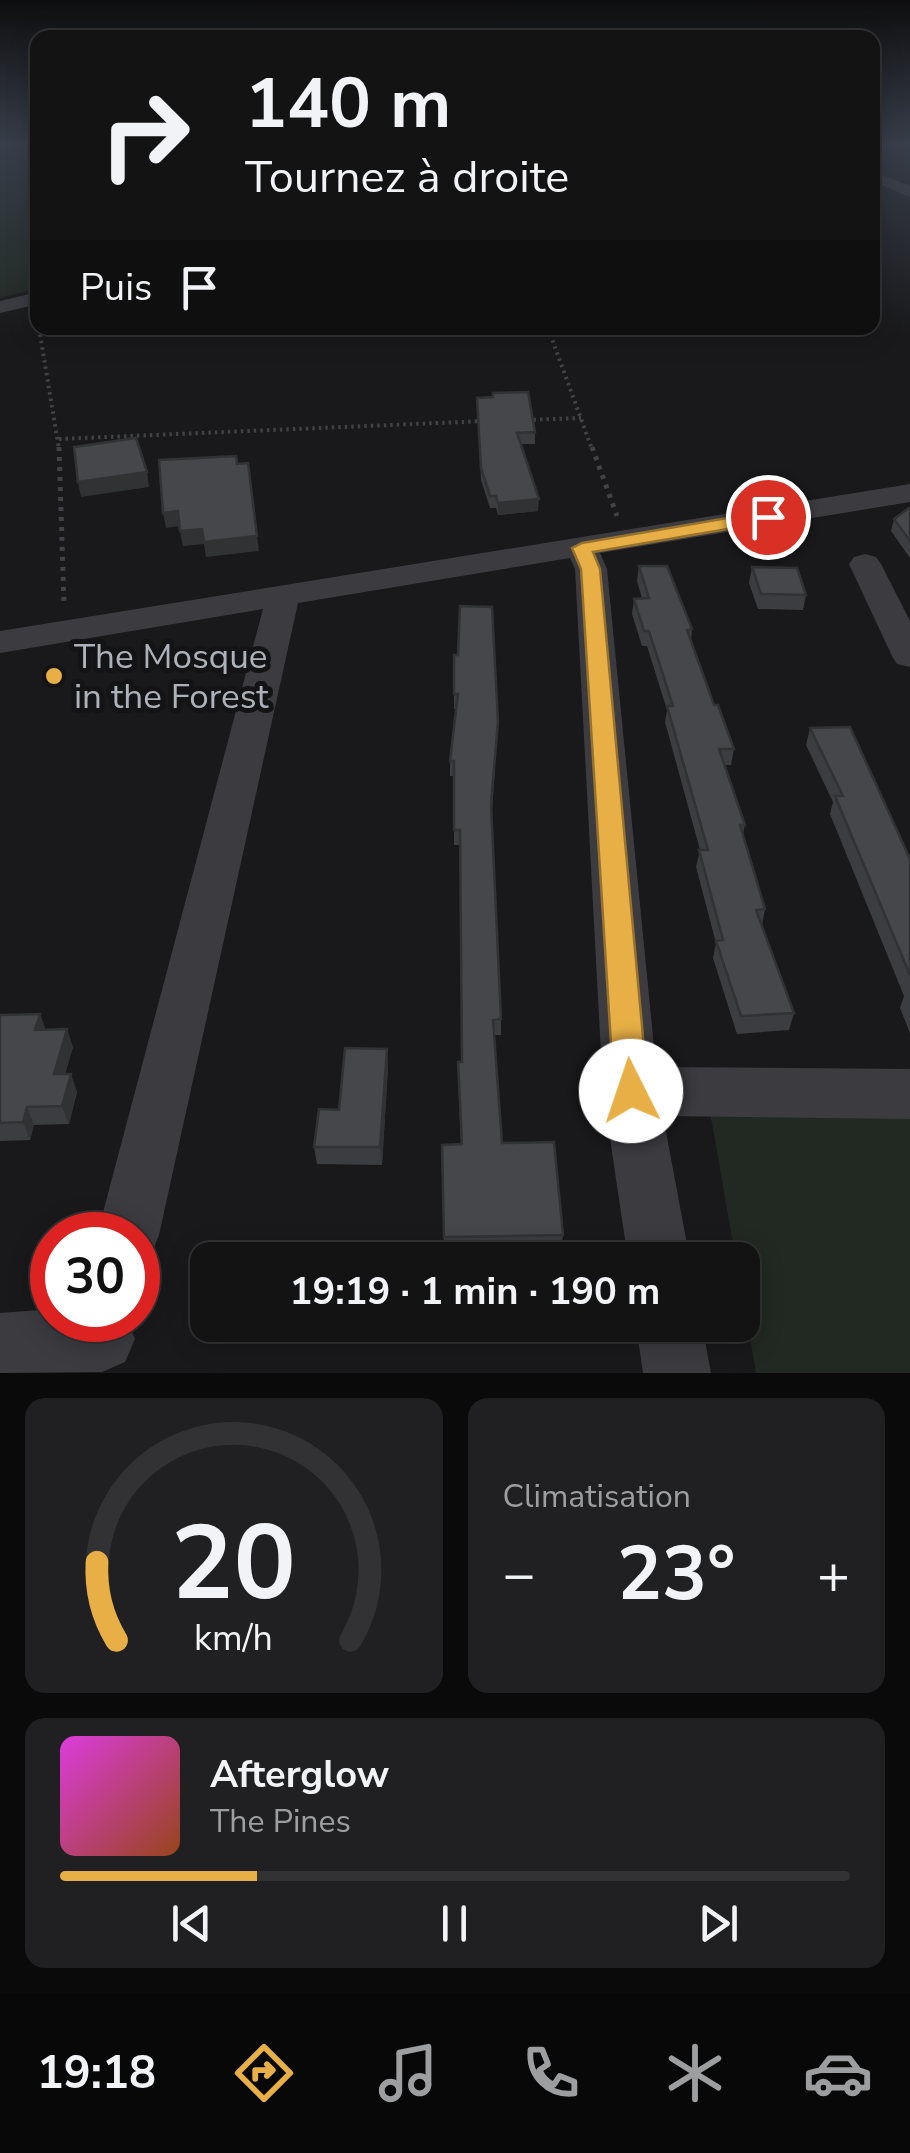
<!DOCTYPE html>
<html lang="fr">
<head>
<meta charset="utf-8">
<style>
  :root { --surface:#131314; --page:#202022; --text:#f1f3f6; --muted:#9d9ea0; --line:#323234; --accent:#e7af46 }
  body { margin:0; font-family:"Nunito Sans",sans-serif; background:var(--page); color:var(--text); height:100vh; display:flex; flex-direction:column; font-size:38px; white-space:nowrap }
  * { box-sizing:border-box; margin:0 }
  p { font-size:32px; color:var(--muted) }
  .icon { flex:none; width:55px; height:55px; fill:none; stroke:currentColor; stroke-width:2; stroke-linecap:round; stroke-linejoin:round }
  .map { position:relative; height:1373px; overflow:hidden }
  .drawer { display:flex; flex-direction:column; gap:25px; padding:25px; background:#0a0a0b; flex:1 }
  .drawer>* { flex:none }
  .banner { position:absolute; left:30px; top:30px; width:850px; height:305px; border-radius:20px; box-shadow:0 5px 25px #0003,0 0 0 2px var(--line); background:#131314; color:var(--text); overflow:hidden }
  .speed { position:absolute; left:30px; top:1212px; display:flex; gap:20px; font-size:50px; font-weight:700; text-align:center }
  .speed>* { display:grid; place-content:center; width:130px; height:130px; border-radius:50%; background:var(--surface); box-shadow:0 5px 25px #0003,0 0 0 2px var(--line); line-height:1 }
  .speed .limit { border:15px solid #d22; background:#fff; color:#111 }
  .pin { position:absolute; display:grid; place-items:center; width:85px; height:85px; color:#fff; margin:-42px; border:5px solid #fff; border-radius:50%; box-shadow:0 2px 10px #0007 }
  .me { position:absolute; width:110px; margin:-55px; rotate:356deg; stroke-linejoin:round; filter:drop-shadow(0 0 8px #0008) }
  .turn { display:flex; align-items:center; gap:35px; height:210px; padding:0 50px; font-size:45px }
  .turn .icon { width:130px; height:130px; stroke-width:2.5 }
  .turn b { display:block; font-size:70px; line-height:85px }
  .then { display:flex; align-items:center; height:95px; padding:0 50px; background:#0003; gap:20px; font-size:38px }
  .big { font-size:75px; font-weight:700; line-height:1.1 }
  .drawer .tile { flex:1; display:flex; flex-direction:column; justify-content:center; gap:15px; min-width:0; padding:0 35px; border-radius:20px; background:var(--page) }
  .drawer .dial { align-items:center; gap:0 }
  .dial svg { height:260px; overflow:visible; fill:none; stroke:var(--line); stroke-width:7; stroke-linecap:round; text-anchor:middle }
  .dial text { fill:var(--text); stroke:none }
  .song { display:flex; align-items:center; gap:30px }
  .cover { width:120px; height:120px; border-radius:15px; background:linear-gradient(135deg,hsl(300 70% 55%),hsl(20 70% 35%)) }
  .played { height:10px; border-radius:5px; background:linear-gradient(90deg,var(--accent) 25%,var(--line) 25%) }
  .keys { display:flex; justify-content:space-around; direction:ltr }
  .heat { display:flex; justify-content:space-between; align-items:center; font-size:55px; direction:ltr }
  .drawer .tiles { flex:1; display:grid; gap:25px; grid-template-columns:1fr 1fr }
  .tile:last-child { grid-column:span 2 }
  .trip { position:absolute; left:190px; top:1242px; width:570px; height:100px; border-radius:20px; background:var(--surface); box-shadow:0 5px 25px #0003,0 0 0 2px var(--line); font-weight:700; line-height:100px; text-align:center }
  .menu { display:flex; height:160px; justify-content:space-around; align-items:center; background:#080808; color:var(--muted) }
  .menu .icon { width:70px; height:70px }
  .menu .active { color:var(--accent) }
  .menu b { font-size:45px; color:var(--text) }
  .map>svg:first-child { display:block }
  .green { fill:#212922 }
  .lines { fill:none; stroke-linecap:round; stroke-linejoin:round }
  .path-far1 { stroke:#414247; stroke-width:4; stroke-dasharray:2.5 4; stroke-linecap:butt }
  .path { stroke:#414247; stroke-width:5; stroke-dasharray:4 6; stroke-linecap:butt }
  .minor { fill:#3b3b40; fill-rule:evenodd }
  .wall { fill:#3c3d40 }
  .shaded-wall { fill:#313234 }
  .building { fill:#46474b; stroke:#313234; stroke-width:2.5 }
  .route { fill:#e7af46; stroke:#96722e; stroke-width:2.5 }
  .poi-dot { fill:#e7af46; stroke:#141416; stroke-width:4 }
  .labels { text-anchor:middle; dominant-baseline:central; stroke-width:10; stroke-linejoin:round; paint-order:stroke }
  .poi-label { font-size:35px; fill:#adb1ba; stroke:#141416; text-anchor:start }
</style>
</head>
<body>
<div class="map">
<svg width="910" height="1373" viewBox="0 0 910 1373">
  <rect width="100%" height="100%" fill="#19191b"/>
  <g class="green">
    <polygon points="0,143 38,143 37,288 0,298"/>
    <polygon points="710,1112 910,1116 910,1373 756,1373 743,1296 742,1260 736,1260"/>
  </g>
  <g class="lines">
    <g class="path-far1">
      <polyline points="39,328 59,449"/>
      <polyline points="548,328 592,449"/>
      <polyline points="527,420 581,418"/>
      <polyline points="59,439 485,421"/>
    </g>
    <g class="path">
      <polyline points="59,447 64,605"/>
      <polyline points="592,447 617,516"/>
    </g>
    <g class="minor">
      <polygon points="872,171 910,186 910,197 872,181"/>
      <polygon points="38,292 38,304 0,313 0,301"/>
      <polygon points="910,484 910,502 600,553 607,569 656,1067 910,1069 910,1119 663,1116 690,1260 628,1260 603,1091 575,569 570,558 298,603 159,1235 150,1257 138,1262 138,1235 97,1235 263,609 0,653 0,631"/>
      <polygon points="865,554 876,557 881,564 910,621 910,667 897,664 892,656 849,564 854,557"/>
      <polygon points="52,1309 52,1320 127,1320 135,1339 125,1362 102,1372 0,1373 0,1313"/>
      <polygon points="636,1325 702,1325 711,1373 643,1373"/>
    </g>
  </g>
  <g class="wall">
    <polygon points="477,398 535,432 535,444 521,444 538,511 498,515 496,508 490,508 481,480"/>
    <polygon points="910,508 910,558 891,531 894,519"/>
    <polygon points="639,566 692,629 691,640 714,705 734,749 731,765 724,765 745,825 743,834 765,909 762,925 794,1013 789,1030 737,1034 713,958 716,943 696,867 700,850 665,722 667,710 647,646 642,646 632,614 634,599 642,598 637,581"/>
    <polygon points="752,567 806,595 803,610 758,609 749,583"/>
    <polygon points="454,655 498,722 492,811 501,1019 501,1035 494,1035 502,1143 563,1235 561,1250 444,1252 442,1145 461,1144 458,1078 462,1062 460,845 454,845 454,776 450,776 450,761 456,709 454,709"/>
    <polygon points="810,728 910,859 910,1033 900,1008 904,996 830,814 833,802 806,745"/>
    <polygon points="40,1014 45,1029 73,1047 65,1074 77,1092 69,1124 34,1125 30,1140 0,1141 0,1015"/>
    <polygon points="388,1067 382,1165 317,1164 314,1147"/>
  </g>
  <g class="shaded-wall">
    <polygon points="147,472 149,487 81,497 78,482"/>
    <polygon points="539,499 538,511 498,515 498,503"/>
    <polygon points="178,511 180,526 166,528 163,513"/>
    <polygon points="202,529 257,536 259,551 206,557 204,544 183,546 180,531"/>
    <polygon points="40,1014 46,1032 35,1030"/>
    <polygon points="67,1029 73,1047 60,1092 54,1074"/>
    <polygon points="387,1049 388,1067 382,1165 380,1147"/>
    <polygon points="71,1074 77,1092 69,1124 62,1106"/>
    <polygon points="27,1107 34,1125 30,1140 23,1122"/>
  </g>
  <g class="building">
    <polygon points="528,392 535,432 517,433 539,499 498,503 496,496 490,496 481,468 477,398 493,397 493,393"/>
    <polygon points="136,438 147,472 78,482 74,447"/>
    <polygon points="236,456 237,464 248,463 257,536 204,542 202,529 180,531 178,511 163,513 159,460"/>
    <polygon points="909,508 910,508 910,541 894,519"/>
    <polygon points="639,566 667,566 692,629 687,630 714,705 718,705 734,749 719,749 745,825 740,825 765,909 756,910 794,1013 741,1016 716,941 723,940 699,850 708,850 667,706 673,706 649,631 644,631 634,599 649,598"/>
    <polygon points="752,567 797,568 806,595 761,594"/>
    <polygon points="460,606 492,607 498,722 491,804 501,1019 493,1020 502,1143 554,1142 563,1235 444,1237 442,1145 462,1144 458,1062 462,1062 460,830 454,830 454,761 450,761 458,694 454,694 454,655 458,655"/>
    <polygon points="850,727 910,859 910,975 835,796 843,796 810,728"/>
    <polygon points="40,1014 35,1030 67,1029 54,1074 71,1074 62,1106 27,1107 23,1122 0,1123 0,1015"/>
    <polygon points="345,1048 387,1049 380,1147 314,1147 319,1109 339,1110"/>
  </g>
  <linearGradient id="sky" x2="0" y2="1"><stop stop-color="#0e0e0f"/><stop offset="0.43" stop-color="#383e4a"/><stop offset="1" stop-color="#383e4a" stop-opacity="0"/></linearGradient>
  <rect width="910" height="335" fill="url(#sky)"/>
  <polygon class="route" points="768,511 777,517 775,521 593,552 600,569 648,1091 643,1102 631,1106 619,1102 614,1091 581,569 572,548 582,543"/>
  <circle class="poi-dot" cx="54" cy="676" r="10"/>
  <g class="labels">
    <g class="poi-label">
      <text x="74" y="656">The Mosque<tspan x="74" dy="40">in the Forest</tspan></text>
    </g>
  </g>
</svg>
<div class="speed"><div class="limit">30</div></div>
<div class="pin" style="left:768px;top:517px;background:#d93025"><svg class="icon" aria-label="arrive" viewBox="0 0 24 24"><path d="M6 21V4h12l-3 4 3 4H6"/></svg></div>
<svg class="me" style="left:631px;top:1091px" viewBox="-20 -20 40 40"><circle r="19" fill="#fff"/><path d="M0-13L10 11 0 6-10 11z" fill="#e7af46"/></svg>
<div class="trip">19:19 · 1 min · 190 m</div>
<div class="banner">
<div class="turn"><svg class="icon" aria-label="right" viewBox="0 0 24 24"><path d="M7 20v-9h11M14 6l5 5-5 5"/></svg><div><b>140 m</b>Tournez à droite</div></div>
<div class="then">Puis<svg class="icon" aria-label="arrive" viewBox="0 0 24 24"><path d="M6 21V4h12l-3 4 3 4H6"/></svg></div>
</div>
</div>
<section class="drawer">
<div class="tiles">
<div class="tile dial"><svg viewBox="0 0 100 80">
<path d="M14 69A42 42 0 1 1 86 69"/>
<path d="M14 69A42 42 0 0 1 8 45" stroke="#e7af46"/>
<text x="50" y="56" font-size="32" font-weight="700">20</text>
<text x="50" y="72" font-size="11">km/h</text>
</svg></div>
<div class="tile"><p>Climatisation</p>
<div class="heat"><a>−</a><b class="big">23°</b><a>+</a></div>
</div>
<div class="tile">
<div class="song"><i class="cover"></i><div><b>Afterglow</b><p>The Pines</p></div></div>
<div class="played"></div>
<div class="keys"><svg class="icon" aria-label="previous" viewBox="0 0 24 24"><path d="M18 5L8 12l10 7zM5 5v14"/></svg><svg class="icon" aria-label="pause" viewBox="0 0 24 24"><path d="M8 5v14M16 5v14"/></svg><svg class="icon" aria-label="next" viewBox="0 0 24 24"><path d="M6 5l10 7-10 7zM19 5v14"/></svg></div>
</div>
</div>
</section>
<nav class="menu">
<b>19:18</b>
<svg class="icon active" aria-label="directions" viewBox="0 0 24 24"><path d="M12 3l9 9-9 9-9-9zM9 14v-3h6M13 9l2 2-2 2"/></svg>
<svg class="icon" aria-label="music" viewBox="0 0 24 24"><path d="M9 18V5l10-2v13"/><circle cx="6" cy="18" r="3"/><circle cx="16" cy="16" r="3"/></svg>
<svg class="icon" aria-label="phone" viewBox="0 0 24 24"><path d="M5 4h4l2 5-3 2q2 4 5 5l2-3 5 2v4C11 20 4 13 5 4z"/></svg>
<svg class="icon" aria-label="climate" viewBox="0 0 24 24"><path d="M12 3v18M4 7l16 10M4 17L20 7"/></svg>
<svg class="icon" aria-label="car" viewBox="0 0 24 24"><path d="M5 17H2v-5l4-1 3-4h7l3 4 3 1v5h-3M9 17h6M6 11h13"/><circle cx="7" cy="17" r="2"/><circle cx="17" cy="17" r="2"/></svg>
</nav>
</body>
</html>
